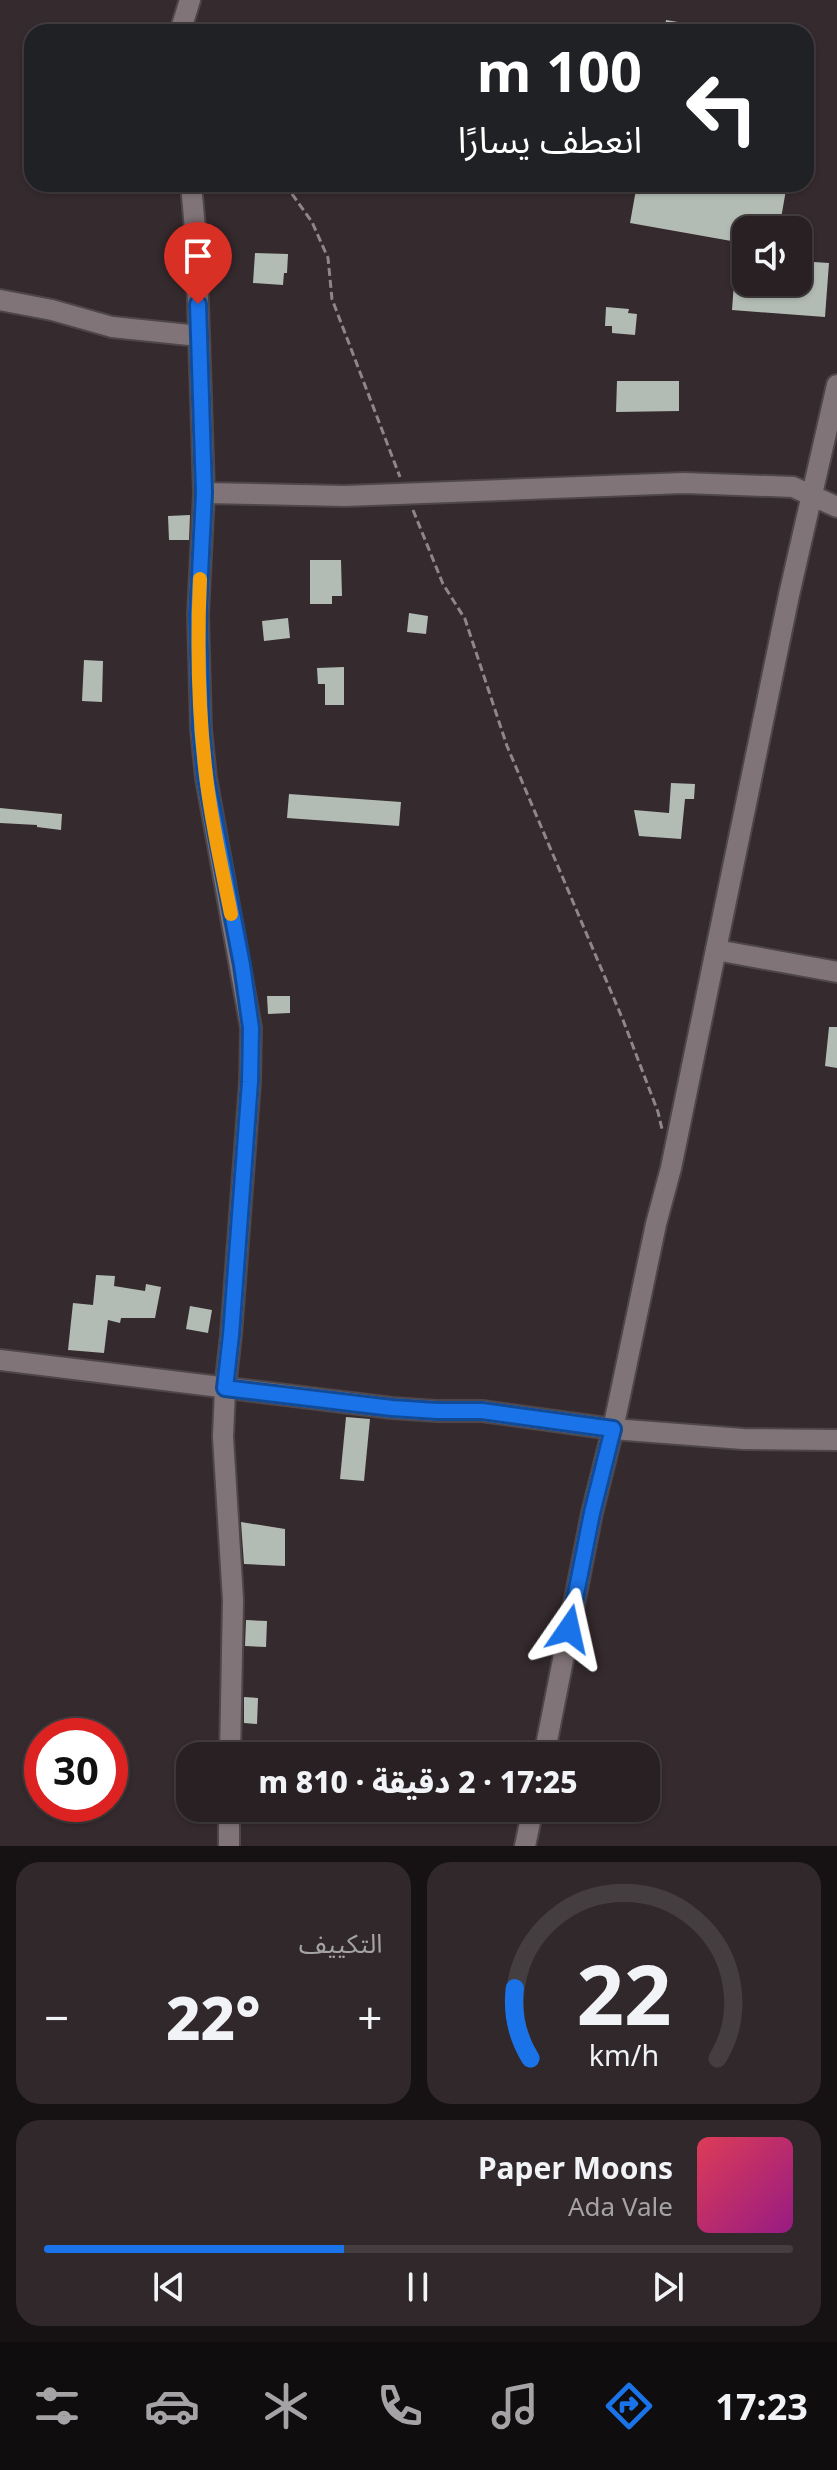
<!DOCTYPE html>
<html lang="ar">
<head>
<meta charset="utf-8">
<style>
  :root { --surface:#282022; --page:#30282a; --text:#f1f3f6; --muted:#a5a3a5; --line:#443e40; --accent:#1a73e8 }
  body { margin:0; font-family:"Noto Sans","Noto Sans Arabic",sans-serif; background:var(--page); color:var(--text); direction:rtl; height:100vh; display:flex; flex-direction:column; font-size:30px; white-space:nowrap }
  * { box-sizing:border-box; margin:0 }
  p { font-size:26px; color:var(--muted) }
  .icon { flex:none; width:44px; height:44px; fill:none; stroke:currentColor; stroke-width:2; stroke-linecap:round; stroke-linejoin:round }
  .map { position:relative; height:1846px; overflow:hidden; direction:ltr }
  .side { display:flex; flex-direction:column; gap:16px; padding:16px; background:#161213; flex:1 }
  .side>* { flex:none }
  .hud { position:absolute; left:24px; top:24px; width:790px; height:168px; border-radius:24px; box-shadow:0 2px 6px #0004,0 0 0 2px var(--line); direction:rtl; background:#202124; color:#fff; overflow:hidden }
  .tools { position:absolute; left:732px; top:216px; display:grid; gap:16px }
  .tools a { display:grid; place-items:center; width:80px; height:80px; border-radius:16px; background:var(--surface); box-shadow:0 2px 6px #0004,0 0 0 2px var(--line); font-size:40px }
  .speed { position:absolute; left:24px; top:1718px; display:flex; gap:16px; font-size:40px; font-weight:700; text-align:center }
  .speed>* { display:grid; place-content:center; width:104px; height:104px; border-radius:50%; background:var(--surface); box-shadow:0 2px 6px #0004,0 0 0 2px var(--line); line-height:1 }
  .speed .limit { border:12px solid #d22; background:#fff; color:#111 }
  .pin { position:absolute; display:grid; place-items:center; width:68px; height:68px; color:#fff; margin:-82px -34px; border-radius:50% 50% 50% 0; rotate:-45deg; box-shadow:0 0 8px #0007 }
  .pin .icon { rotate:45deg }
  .me { position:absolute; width:88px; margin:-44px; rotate:11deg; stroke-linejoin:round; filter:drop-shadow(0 0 6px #0008) }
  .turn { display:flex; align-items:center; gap:28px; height:168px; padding:0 40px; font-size:36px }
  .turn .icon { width:104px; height:104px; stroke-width:2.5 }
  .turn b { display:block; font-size:56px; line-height:68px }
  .big { font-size:60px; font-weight:800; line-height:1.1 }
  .side .widget { flex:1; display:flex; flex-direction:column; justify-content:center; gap:12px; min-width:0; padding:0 28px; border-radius:24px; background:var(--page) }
  .side .dial { align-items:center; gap:0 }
  .dial svg { height:208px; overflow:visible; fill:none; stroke:var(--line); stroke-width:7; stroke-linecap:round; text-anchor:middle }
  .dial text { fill:var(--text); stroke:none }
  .song { display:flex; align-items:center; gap:24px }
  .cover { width:96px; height:96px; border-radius:12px; background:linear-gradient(135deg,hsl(350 70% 55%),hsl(310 70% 35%)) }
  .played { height:8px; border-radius:4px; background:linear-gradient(90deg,var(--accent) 40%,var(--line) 40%) }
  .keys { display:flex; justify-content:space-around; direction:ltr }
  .heat { display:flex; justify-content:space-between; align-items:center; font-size:44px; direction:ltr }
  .side .tiles { flex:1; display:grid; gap:16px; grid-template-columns:1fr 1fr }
  .widget:last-child { grid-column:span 2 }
  .trip { position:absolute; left:176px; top:1742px; width:484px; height:80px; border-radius:24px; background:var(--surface); box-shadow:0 2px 6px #0004,0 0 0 2px var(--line); font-weight:800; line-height:80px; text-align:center; direction:rtl }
  .tab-bar { display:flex; height:128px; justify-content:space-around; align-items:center; background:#100d0e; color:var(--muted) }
  .tab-bar .icon { width:56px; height:56px }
  .tab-bar .active { color:var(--accent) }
  .tab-bar b { font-size:36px; color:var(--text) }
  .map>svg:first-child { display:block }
  .building { fill:#b2bcb4 }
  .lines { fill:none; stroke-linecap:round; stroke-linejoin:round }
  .minor-casing { stroke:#4e4649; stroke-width:24 }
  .path { stroke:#8f8689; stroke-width:3; stroke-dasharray:8 4; stroke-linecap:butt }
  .minor { stroke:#817479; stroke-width:20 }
  .route-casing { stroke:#114b97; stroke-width:20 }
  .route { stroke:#1a73e8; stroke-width:14 }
  .slow { stroke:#f59e0b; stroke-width:14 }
</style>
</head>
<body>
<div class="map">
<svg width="837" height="1846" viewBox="0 0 837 1846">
  <rect width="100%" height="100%" fill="#352a2e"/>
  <g class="building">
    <polygon points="666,20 702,26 702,32 664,32"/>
    <polygon points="637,184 787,184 779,230 746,230 746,282 798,282 798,261 829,263 825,317 732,310 737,242 630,223"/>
    <polygon points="255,253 288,254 287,273 284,273 283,285 253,283"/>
    <polygon points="606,307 629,309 628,313 637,314 635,335 612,333 612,326 605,326"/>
    <polygon points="617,381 679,381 679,411 616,412"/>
    <polygon points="190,515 189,540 169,540 168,516"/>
    <polygon points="310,560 341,560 342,596 332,596 332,604 310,604"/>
    <polygon points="409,613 428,616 426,634 407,632"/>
    <polygon points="288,618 290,638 264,641 262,621"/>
    <polygon points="84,660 103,661 102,702 82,701"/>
    <polygon points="344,667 344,705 325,705 325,684 318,684 317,668"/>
    <polygon points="671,783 695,784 694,799 685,799 681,839 639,836 634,810 669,813"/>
    <polygon points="289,794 401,802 399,826 287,818"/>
    <polygon points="0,808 62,814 61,830 37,827 37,825 0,823"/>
    <polygon points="267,996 290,996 290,1013 268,1014"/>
    <polygon points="829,1027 837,1027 837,1068 825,1066"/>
    <polygon points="96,1275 115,1276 114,1286 145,1291 146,1284 161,1287 155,1318 121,1318 120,1323 108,1320 104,1353 68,1350 73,1303 93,1305"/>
    <polygon points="190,1306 212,1310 208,1333 186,1329"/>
    <polygon points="346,1417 370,1419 364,1481 340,1479"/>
    <polygon points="241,1522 285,1529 285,1566 244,1564"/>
    <polygon points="246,1620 267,1621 266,1647 245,1646"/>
    <polygon points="244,1697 258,1698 257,1724 244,1723"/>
  </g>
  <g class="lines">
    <g class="minor-casing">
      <g id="minor">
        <polyline points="180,32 190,0"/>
        <polyline points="191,184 196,240 204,493 198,615 201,729 206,778 251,1028 250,1082 231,1335 225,1388 223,1437 233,1600 230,1756"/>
        <polyline points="0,300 52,310 112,327 199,336"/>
        <polyline points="204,493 345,496 684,483 793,487 837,507"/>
        <polyline points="716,950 837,972"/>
        <polyline points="0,1360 392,1408 437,1411 482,1411 613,1429 743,1439 837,1440"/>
        <polyline points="544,1756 592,1513 613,1429 656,1224 671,1168 789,595 837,385"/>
        <polyline points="229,1808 229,1846"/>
        <polyline points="525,1846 533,1808"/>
      </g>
    </g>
    <g class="path">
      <polyline points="285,184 312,222 328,258 332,299 400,477"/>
      <polyline points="413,510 443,584 465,619 507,746 623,1020 658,1112 662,1129"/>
    </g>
    <use href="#minor" class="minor"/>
  </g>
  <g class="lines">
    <g class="route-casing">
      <polyline id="route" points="198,304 204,493 198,615 201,729 206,778 242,965 251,1028 250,1082 231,1335 225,1388 392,1408 437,1411 482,1411 613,1429 592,1513 569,1629"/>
    </g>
    <use href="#route" class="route"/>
    <path class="slow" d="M 200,579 C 197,645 198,710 206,775 C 211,821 222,868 231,914"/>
  </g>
</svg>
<div class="tools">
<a><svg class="icon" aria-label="sound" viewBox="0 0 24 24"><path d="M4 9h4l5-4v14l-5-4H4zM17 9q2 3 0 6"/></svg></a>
</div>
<div class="speed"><div class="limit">30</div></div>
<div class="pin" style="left:198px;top:304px;background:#d93025"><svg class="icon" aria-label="arrive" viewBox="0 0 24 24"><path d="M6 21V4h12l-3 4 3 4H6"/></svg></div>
<svg class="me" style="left:569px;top:1629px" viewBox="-20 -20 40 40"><path d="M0-17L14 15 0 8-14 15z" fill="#1a73e8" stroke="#fff" stroke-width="4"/></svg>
<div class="trip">17:25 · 2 دقيقة · 810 m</div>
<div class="hud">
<div class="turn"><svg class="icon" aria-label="left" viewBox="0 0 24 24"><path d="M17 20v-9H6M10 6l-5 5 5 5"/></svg><div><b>100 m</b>انعطف يسارًا</div></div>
</div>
</div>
<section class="side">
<div class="tiles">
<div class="widget dial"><svg viewBox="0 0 100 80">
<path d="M14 69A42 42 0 1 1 86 69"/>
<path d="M14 69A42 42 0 0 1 8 42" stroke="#1a73e8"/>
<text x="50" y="56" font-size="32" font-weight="700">22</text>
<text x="50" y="72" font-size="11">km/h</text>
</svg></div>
<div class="widget"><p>التكييف</p>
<div class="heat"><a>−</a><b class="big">22°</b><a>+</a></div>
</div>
<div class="widget">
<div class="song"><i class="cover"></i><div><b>Paper Moons</b><p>Ada Vale</p></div></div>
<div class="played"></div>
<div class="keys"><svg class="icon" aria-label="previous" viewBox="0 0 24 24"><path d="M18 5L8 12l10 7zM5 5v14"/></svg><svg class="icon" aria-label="pause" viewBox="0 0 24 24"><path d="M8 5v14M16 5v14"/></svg><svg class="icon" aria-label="next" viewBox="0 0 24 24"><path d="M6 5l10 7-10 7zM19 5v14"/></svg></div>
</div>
</div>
</section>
<nav class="tab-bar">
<b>17:23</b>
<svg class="icon active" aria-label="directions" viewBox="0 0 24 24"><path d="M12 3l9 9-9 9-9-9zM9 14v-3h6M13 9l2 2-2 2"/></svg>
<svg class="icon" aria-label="music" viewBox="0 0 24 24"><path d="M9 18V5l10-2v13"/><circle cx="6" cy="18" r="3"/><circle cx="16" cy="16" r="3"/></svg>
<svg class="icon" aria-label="phone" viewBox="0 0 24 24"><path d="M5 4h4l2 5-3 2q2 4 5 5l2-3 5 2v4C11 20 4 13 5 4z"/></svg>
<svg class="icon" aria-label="climate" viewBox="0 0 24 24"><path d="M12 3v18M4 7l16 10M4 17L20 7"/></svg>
<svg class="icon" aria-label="car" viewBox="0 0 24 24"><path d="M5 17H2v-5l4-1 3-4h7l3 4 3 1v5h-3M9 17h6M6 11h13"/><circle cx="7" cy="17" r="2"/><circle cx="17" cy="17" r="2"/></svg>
<svg class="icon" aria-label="filters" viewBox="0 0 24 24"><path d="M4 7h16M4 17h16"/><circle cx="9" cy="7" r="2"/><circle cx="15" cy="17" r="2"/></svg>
</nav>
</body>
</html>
